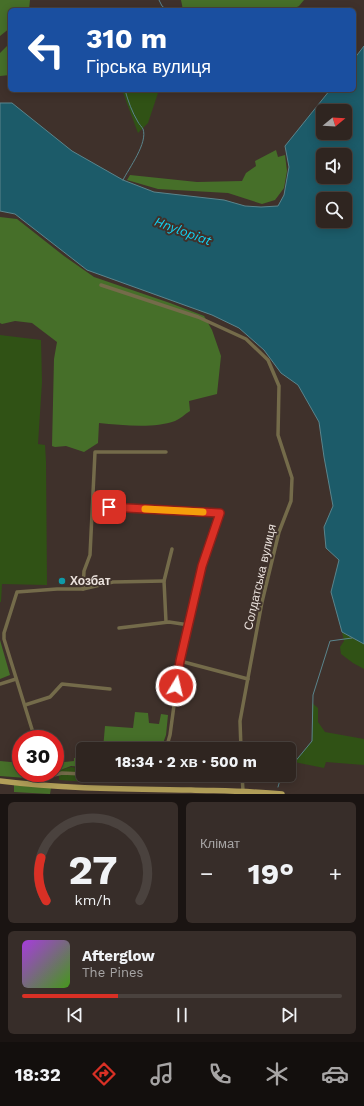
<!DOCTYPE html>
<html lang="uk">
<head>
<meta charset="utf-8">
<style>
  :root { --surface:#2f2520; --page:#372d29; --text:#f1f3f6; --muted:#a7a5a5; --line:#4a423e; --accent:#d93025 }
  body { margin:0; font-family:"Work Sans",sans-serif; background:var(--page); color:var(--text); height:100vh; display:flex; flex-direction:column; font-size:15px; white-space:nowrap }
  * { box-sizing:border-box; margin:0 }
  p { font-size:13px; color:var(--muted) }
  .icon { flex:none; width:22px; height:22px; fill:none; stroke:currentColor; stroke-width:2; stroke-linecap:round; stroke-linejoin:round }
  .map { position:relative; height:794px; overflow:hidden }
  .panel { display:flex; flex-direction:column; gap:8px; padding:8px; background:#1a1412; flex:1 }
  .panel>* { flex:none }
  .guide { position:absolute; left:8px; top:8px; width:348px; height:84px; border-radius:6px; box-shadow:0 2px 10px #0003,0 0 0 1px var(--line); background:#1a4fa0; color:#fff; overflow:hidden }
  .needle { width:26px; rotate:72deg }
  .controls { position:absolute; left:316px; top:104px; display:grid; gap:8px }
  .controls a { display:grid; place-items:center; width:36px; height:36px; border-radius:6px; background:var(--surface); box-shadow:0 2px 10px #0003,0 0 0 1px var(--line); font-size:20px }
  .speed { position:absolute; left:12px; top:730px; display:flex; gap:8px; font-size:20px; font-weight:700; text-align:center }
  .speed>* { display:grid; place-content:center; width:52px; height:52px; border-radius:50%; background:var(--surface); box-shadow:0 2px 10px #0003,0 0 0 1px var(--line); line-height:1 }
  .speed .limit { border:6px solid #d22; background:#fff; color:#111 }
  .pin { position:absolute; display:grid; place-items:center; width:34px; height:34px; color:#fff; margin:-17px; border-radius:8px; box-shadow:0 2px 6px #0006 }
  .me { position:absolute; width:44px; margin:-22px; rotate:9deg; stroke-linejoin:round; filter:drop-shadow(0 0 3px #0008) }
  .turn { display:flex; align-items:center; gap:14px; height:84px; padding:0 12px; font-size:18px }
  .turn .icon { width:52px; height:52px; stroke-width:2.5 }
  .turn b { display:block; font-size:28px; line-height:34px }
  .big { font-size:30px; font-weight:700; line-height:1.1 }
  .panel .tile { flex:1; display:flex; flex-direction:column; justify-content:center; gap:6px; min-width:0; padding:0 14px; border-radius:6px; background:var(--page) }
  .panel .dial { align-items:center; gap:0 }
  .dial svg { height:104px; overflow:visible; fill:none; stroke:var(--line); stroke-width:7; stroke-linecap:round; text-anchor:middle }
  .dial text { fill:var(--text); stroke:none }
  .song { display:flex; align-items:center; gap:12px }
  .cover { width:48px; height:48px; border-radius:6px; background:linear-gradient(135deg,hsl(280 70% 55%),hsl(100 70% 35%)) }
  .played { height:4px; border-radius:2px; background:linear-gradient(90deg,var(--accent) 30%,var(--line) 30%) }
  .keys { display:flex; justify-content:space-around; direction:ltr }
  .heat { display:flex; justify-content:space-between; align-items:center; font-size:22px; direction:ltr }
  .panel .tiles { flex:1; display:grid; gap:8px; grid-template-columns:1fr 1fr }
  .tile:last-child { grid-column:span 2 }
  .trip { position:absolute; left:76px; top:742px; width:220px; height:40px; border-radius:6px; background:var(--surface); box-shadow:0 2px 10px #0003,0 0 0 1px var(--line); font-weight:700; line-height:40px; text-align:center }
  .menu { display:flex; height:64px; justify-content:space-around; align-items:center; background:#130f0d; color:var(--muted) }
  .menu .icon { width:28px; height:28px }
  .menu .current { color:var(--accent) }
  .menu b { font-size:18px; color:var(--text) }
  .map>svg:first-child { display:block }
  .green { fill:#305215 }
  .forest { fill:#466f29 }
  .water { fill:#1c5b69; stroke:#5a848c; fill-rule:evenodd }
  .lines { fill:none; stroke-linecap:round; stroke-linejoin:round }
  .stream { stroke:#5a848c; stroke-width:1 }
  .minor { stroke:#746b4a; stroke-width:3.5 }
  .primary { stroke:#b29f59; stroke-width:5.5 }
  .route-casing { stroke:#8d1f18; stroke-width:10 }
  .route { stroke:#d93025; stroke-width:7 }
  .slow { stroke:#f59e0b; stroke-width:7 }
  .culture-dot { fill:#0f9aa8; stroke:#3f312b; stroke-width:1.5 }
  .labels { text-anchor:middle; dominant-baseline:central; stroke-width:4; stroke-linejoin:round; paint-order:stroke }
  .street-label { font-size:12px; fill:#ebe2dd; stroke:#3f312b }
  .poi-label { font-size:12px; font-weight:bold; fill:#ebe2dd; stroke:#3f312b; text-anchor:start }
  .water-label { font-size:13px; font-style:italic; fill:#10d4f6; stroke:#3f312b }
</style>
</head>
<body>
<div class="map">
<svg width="364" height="794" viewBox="0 0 364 794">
  <rect width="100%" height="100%" fill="#3f312b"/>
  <g class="green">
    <polygon points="122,90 159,90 148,123 138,133"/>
    <polygon points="0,335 41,340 42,382 38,444 45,445 46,461 47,585 2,584 1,602 0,602"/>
    <polygon points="342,632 364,644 364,669 353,663 341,654 340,647 344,641"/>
    <polygon points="312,703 318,708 318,722 325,732 364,739 364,765 326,762 324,768 294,762 312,741"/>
    <polygon points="71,767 83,769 83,775 161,775 158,777 159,783 105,780 101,783 59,780 59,776 55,772"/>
  </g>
  <g class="forest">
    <polygon points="0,0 30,0 29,10 10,10 10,28 0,36"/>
    <polygon points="181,0 304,0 299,6 291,10 183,10"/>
    <polygon points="10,43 10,75 0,76 0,53"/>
    <polygon points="276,150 278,157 285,155 287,171 284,188 275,200 262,204 228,193 158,189 127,180 130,175 197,182 242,181 246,173 256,166 255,161"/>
    <path d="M 0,217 L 17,219 L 64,256 L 94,277 L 170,303 L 204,316 L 212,330 L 221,356 L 217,394 L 189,401 L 190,411 C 185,414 180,419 175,421 C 153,429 122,425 99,423 L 98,443 L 84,452 L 66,446 L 55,447 L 52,446 L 54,359 L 57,342 L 32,323 L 15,321 L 2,324 L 0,323 Z"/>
    <polygon points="0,633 0,640 10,675 0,679"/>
    <polygon points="135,712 148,713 149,723 159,724 161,714 168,715 166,735 161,749 103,749 105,726 133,728"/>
    <polygon points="74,758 83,758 83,767 71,766 55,772 55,763 74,761"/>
    <polygon points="0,761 21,763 21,773 42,773 39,779 0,776"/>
    <polygon points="14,785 51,788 50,794 14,792"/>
  </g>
  <path class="water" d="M 364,46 L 364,644 L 342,632 L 331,592 L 339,560 L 326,548 L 324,527 L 333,506 L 324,457 L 319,422 L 298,385 L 281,373 L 264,350 L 239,328 L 212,315 L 87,270 L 15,214 L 0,211 L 0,103 L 12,103 L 72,151 L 123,180 L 154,192 L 224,200 L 245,206 L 261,207 L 278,206 L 284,195 L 289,167 L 285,146 L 330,90 L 354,90 L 354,59 ZM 323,111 L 345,111 L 345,133 L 323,133 ZM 323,155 L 345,155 L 345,177 L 323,177 ZM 323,199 L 345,199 L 345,221 L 323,221 Z"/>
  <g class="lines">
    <g class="stream">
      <polyline points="159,0 162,6 167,10"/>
      <path d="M 123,180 C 129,168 148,143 143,129 C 142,127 139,124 138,122 C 132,112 128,101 125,90"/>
      <polyline points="289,769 312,741 313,695 330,641 352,638"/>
      <polyline points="278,787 280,780 284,775"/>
    </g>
    <g class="minor">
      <polyline points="101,285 198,317 246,339 268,360 279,386 278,435 292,478 291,501 279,532 262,602 240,721 241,749"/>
      <polyline points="93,506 220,513 202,566 180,661 170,735 166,749"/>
      <polyline points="83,589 84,571 90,555 95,452 166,452"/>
      <polyline points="166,622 164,581 172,549"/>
      <polyline points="119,628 169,622 189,625"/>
      <polyline points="180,661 248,679"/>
      <polyline points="0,684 16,679"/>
      <polyline points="25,705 50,697 62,684 110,689"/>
      <polyline points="35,739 4,639 4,633 17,592 57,589 83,589 113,582 164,581"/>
      <polyline points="113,775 125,775"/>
      <polyline points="242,775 243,791"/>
      <polyline points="46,777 62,773 83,774"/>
    </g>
    <path class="primary" d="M 0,781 C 63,789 128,789 191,790 C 222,791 252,791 282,794"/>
  </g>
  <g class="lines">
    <g class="route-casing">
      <polyline id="route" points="109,507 220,513 202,566 180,661 176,686"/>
    </g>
    <use href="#route" class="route"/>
    <polyline class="slow" points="145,509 203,512"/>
  </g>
  <circle class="culture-dot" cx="62" cy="581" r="4"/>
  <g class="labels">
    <g class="street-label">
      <text transform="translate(260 577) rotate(-77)">Солдатська вулиця</text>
    </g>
    <g class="poi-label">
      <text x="70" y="581">Хозбат</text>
    </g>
    <g class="water-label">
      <text transform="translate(183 231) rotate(20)">Hnylopiat</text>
    </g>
  </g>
</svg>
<div class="controls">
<a><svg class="needle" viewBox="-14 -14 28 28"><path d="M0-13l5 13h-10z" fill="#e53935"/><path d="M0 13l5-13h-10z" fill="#a7a5a5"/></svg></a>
<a><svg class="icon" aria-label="sound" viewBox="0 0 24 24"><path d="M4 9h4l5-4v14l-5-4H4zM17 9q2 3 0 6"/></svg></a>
<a><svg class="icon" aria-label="search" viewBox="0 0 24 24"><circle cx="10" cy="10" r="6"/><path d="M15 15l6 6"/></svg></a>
</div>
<div class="speed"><div class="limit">30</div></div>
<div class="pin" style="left:109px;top:507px;background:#d93025"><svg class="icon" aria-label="arrive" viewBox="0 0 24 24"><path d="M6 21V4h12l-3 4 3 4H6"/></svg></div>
<svg class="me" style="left:176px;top:686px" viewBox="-20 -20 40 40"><circle r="17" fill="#d93025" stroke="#fff" stroke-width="3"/><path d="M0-11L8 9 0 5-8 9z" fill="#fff"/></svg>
<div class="trip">18:34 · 2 хв · 500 m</div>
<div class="guide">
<div class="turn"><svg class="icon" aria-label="left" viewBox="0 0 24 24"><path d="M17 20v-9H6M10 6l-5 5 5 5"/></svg><div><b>310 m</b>Гірська вулиця</div></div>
</div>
</div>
<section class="panel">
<div class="tiles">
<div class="tile dial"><svg viewBox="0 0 100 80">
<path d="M14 69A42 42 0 1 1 86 69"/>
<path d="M14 69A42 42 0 0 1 10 36" stroke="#d93025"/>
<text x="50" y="56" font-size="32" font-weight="700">27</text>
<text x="50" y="72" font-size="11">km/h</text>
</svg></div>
<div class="tile"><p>Клімат</p>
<div class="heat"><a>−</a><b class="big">19°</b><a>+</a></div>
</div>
<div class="tile">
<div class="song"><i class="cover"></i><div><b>Afterglow</b><p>The Pines</p></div></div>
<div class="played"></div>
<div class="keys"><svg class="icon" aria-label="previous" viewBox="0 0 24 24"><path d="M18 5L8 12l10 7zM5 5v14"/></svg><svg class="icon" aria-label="pause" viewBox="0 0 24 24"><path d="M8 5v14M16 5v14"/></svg><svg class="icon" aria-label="next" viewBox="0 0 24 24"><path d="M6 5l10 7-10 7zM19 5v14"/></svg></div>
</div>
</div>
</section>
<nav class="menu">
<b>18:32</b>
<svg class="icon current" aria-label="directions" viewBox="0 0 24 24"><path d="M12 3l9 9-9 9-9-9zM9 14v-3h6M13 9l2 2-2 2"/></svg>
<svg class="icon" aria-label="music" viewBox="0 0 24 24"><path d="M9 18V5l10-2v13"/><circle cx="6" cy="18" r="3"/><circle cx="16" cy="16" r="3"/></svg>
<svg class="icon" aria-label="phone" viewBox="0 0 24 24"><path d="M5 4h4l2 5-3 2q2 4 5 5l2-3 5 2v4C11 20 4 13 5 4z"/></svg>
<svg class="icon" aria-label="climate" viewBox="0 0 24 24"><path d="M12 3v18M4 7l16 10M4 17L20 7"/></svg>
<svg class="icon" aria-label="car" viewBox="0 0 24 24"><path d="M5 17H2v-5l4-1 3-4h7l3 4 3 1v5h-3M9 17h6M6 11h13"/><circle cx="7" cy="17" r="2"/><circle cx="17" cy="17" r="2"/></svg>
</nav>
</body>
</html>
